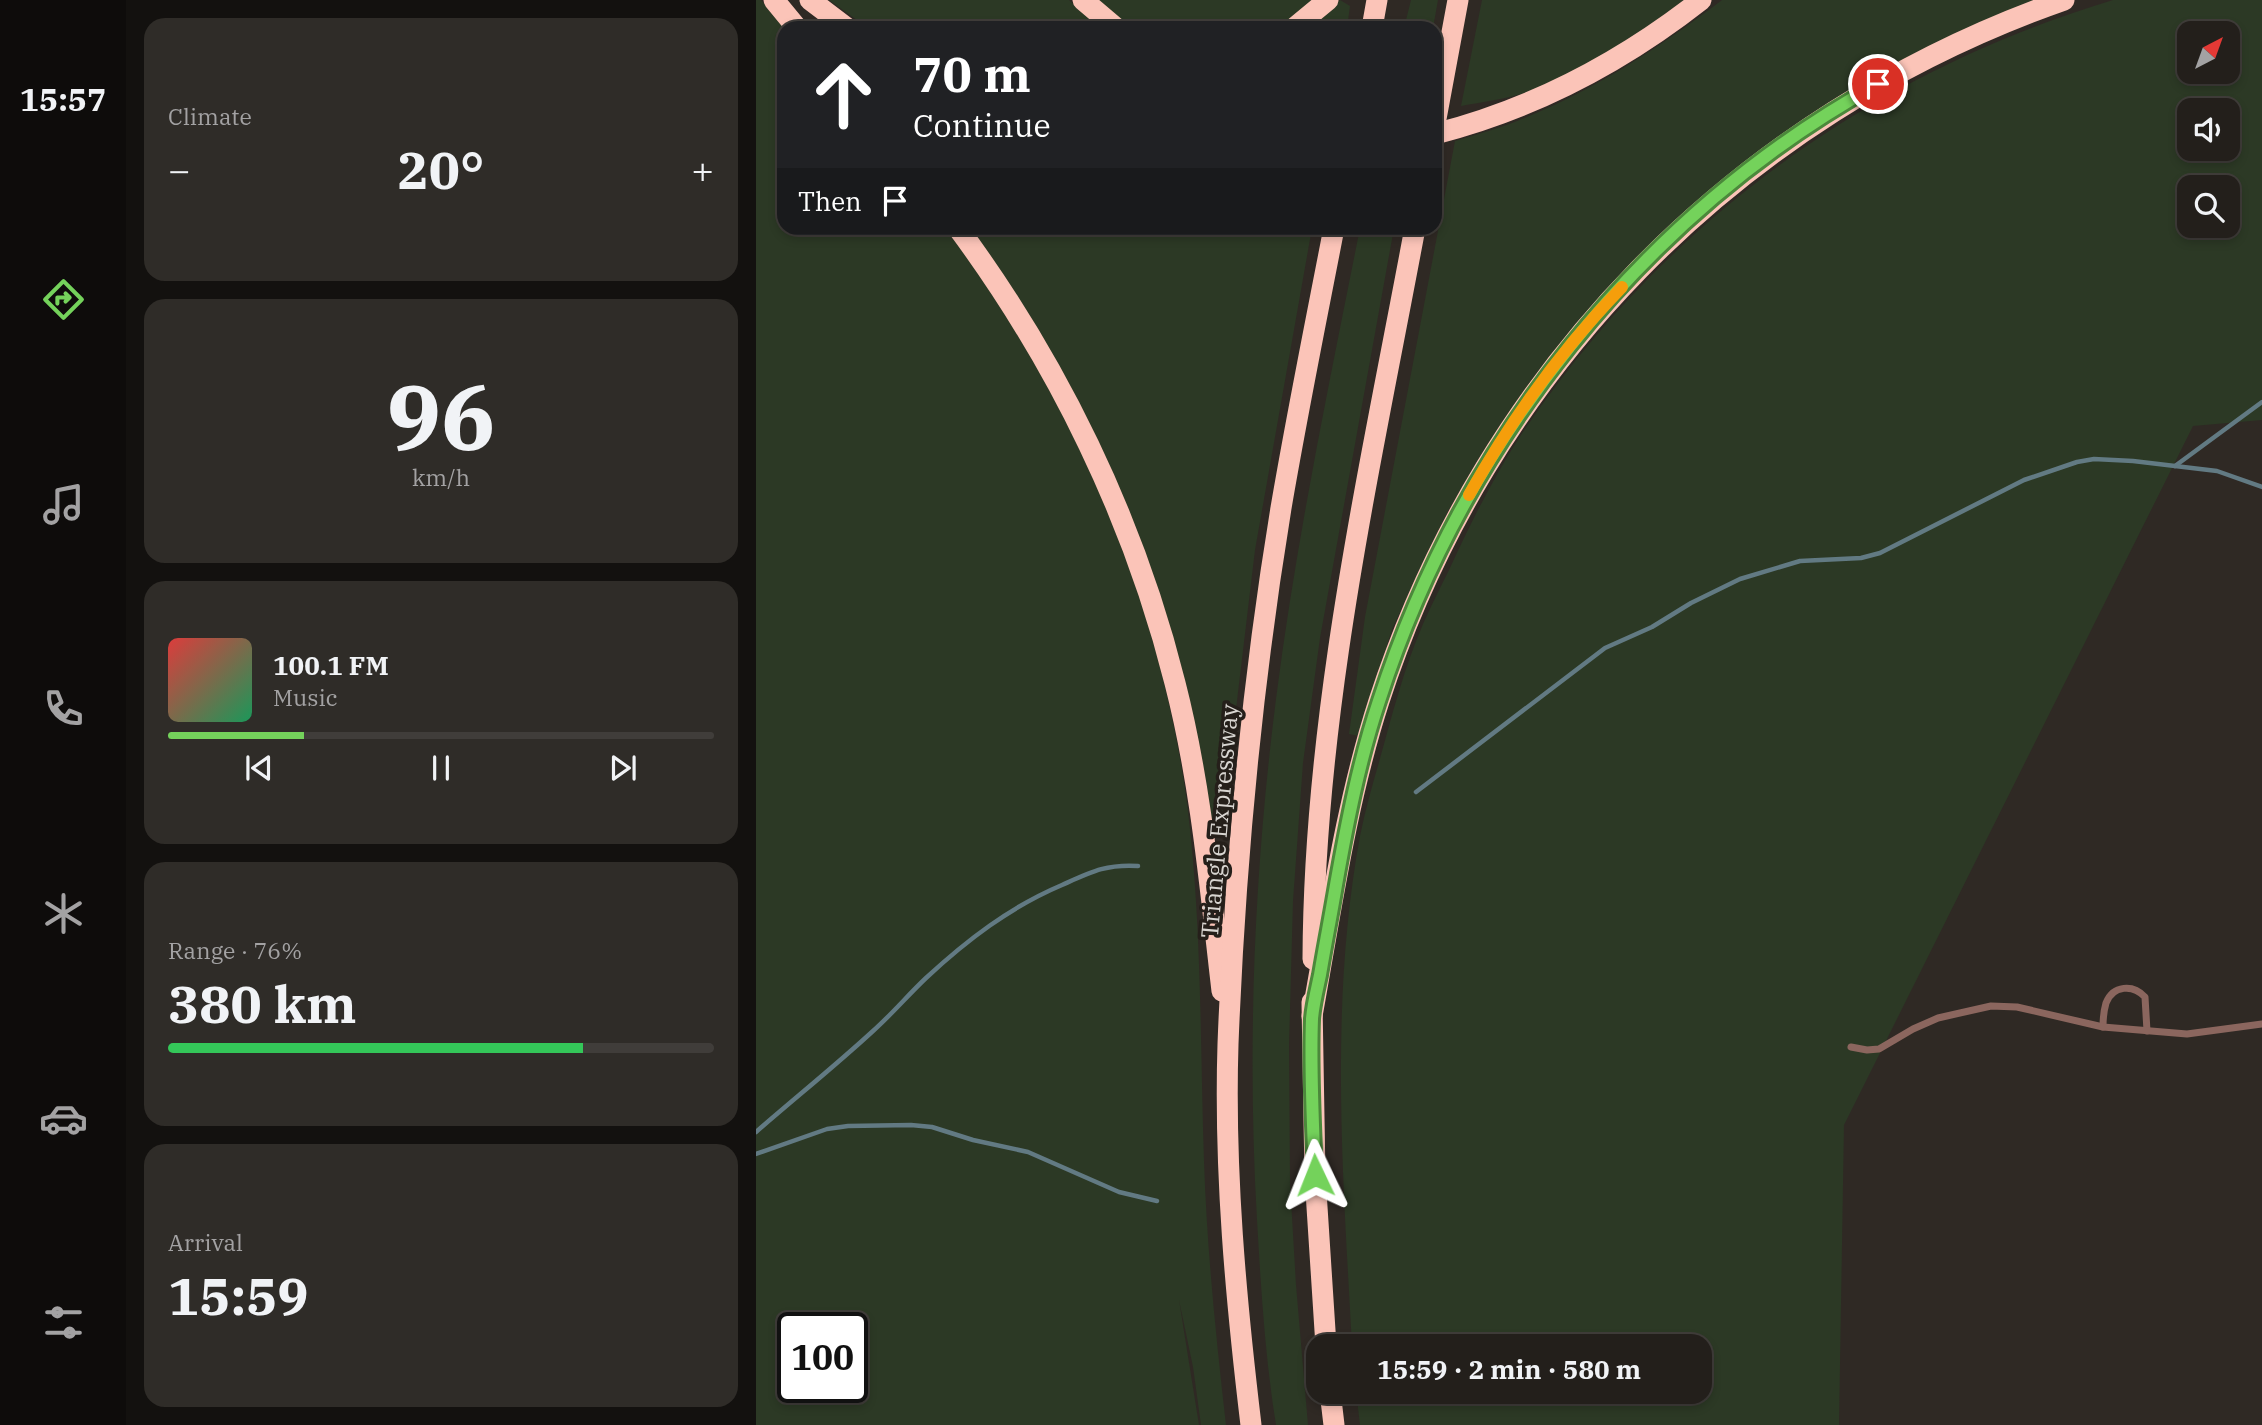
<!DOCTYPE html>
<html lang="en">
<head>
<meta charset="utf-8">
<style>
  :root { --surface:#231f1b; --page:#2f2c28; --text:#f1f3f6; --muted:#a3a2a3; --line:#403d3a; --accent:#74d25b }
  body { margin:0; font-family:"IBM Plex Serif",serif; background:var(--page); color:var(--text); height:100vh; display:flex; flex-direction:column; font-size:26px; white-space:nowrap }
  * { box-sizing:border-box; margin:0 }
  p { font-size:23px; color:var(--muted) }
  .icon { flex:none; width:38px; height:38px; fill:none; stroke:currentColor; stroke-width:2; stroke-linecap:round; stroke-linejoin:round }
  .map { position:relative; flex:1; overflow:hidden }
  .panel { display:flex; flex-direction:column; gap:18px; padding:18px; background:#13110f; width:630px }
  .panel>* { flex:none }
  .hud { position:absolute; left:21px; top:21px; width:665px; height:214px; border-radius:21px; box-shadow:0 4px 10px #0003,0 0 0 2px var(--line); background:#202124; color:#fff; overflow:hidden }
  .needle { width:46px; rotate:41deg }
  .controls { position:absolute; left:1421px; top:21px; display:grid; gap:14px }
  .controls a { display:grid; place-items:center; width:63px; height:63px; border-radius:14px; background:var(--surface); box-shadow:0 4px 10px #0003,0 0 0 2px var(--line); font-size:35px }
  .speed { position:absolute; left:21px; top:1312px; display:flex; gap:14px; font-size:35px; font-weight:700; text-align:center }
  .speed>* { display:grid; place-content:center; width:91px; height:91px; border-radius:50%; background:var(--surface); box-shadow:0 4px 10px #0003,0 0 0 2px var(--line); line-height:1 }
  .speed .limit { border:4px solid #111; border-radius:10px; background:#fff; color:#111 }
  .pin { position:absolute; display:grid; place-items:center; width:60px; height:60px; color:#fff; margin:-30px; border:4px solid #fff; border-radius:50%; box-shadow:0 2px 7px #0007 }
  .me { position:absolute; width:77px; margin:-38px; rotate:358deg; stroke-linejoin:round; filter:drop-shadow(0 0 5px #0008) }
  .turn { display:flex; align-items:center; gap:24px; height:147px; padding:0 21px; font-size:32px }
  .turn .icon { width:91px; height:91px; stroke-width:2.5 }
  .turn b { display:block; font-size:49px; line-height:60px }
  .then { display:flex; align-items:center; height:66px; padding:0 21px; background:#0003; gap:14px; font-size:26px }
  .big { font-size:52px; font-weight:700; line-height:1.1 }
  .panel .tile { flex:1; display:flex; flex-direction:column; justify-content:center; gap:10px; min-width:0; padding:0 24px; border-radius:21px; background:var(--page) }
  .panel .dial { align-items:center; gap:0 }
  .dial b { font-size:91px; line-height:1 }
  .song { display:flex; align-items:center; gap:21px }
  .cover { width:84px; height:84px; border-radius:10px; background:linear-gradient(135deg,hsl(0 70% 55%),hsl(150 70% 35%)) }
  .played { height:7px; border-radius:4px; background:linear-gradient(90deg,var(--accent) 25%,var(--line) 25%) }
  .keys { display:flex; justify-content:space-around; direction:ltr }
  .heat { display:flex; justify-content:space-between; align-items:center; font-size:38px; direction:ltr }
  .charge { height:10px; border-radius:5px; background:linear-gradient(90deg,#34c759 76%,var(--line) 0) }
  .trip { position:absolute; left:550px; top:1334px; width:406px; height:70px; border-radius:21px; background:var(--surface); box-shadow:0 4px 10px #0003,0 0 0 2px var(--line); font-weight:700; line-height:70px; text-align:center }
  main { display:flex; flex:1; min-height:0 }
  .tabs { display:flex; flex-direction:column; width:126px; justify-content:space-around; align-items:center; background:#0e0c0b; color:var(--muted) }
  .tabs .icon { width:49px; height:49px }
  .tabs .active { color:var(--accent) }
  .tabs b { font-size:32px; color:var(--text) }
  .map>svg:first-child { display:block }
  .green { fill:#2c3925; fill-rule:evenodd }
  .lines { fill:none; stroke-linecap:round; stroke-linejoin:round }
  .stream { stroke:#627a83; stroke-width:4.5 }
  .lane { stroke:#8b665e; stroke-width:7 }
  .highway { stroke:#fbc4b8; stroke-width:21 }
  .route-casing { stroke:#4b883b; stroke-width:18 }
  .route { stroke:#74d25b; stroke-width:12 }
  .slow { stroke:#f59e0b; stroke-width:12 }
  .labels { text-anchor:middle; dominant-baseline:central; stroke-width:7; stroke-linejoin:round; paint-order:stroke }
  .street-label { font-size:24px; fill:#d8d5d1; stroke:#251f1a }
</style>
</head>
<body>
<main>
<nav class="tabs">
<b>15:57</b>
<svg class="icon active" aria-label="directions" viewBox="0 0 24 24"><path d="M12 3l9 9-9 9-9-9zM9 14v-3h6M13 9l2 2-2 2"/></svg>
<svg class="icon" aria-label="music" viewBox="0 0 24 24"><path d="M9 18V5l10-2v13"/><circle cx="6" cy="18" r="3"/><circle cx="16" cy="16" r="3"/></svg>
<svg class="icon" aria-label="phone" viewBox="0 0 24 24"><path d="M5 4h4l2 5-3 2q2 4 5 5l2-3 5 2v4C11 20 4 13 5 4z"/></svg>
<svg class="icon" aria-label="climate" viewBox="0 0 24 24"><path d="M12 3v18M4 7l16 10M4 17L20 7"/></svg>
<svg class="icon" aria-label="car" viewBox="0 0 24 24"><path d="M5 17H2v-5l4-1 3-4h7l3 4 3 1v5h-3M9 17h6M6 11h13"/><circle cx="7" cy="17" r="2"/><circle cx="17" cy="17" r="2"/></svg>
<svg class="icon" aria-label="filters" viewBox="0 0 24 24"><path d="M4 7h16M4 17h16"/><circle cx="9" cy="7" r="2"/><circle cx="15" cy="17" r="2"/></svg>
</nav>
<section class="panel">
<div class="tile"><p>Climate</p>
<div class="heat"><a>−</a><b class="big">20°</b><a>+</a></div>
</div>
<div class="tile dial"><b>96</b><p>km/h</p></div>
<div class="tile">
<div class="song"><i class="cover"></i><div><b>100.1 FM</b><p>Music</p></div></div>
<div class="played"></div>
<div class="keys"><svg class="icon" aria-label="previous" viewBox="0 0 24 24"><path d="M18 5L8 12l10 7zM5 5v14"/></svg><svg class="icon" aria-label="pause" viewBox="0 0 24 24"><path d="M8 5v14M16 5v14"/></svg><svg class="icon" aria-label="next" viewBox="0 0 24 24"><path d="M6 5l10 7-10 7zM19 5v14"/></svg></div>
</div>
<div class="tile"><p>Range · 76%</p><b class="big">380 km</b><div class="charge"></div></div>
<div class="tile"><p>Arrival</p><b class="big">15:59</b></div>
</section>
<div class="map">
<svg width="1506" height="1425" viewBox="0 0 1506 1425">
  <rect width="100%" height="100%" fill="#2f2924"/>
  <g class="green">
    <path d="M 0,0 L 5,0 L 29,28 L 28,228 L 190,228 C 317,393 403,596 431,803 C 446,921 444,1042 448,1161 C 451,1250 460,1337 470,1425 L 445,1425 L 437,1367 L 423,1300 L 443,1425 L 0,1425 ZM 37,1328 L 96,1328 L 96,1388 L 37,1388 Z"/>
    <polygon points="73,0 313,0 343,28 112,28"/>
    <polygon points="339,0 560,0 529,25 522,28 375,28 348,9"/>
    <polygon points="584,0 594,6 591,28 555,28"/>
    <polygon points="655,0 682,0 677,28 648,28"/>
    <path d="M 726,0 L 928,0 C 883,34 822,75 769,93 C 749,99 726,102 705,106 Z"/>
    <path d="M 966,0 L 1286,0 L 1106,84 L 1040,125 L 940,203 L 859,280 L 810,336 L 761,402 L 692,511 L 636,629 L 603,736 L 593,734 L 609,617 L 699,141 C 722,134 745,128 766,119 C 839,90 904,47 966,0 Z"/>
    <path d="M 1357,0 L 1506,0 L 1506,420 L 1437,426 L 1088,1125 L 1083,1425 L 604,1425 L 600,1391 L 943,1391 L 943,1346 L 596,1346 C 587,1176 573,1004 604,836 C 609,811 616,786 623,762 C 636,715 648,668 667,624 C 675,606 684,588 693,570 C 714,524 737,478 765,435 C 907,223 1113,74 1357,0 ZM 1433,33 L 1472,33 L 1472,72 L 1433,72 ZM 1433,110 L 1472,110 L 1472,149 L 1433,149 ZM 1433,187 L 1472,187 L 1472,226 L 1433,226 Z"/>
    <polygon points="212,228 556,228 499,550 465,835 456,837 388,552"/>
    <path d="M 604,228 L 638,228 L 564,638 L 547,763 L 537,901 L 533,1045 L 534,1183 L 540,1285 L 552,1425 L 520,1425 C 509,1358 505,1288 501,1220 C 491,1046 498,872 520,699 C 540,541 573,384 604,228 Z"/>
  </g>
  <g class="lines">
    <g class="stream">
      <polyline points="1419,466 1506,402"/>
      <polyline points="660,792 849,648 896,627 935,603 984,579 1044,561 1105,558 1124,553 1268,480 1321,462 1338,459 1377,461 1461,471 1506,487"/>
      <path d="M 0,1132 C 39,1098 79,1066 117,1031 C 136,1014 152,995 170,978 C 211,940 254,907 306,885 C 335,872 350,864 382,866"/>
      <polyline points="0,1154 71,1129 92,1126 155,1125 176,1127 217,1140 272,1152 363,1192 401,1201"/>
    </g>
    <g class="lane">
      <path d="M 1347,1027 C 1347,1019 1348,1010 1350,1003 C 1357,985 1377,984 1389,997 L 1391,1031"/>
      <polyline points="1095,1047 1111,1050 1123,1049 1157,1029 1182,1018 1235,1006 1261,1007 1347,1027 1431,1034 1506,1024"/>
    </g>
    <g class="highway">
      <polyline points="18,0 41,28"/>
      <polyline points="54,0 91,28"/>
      <polyline points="327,0 360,28"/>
      <polyline points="538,28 572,0"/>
      <polyline points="616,28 621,0"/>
      <polyline points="679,124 702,0"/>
      <path d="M 679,134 C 777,109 866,62 945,0"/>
      <path d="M 202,228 C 302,363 378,519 419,683 C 445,784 454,888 466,991"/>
      <path d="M 557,959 C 558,712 614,469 659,228"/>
      <polyline points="556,1002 559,1176 570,1346"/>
      <path d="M 556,1016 C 575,911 590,803 623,701 C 730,371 980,115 1308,0"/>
      <polyline points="574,1391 578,1425"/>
      <path d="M 495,1425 C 480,1300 468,1171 472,1044 C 479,865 496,684 525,508 C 541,414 560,321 578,228"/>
    </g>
  </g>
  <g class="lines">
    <g class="route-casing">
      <path id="route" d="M 559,1175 C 557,1124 554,1071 556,1019 C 557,1005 561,989 564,975 C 569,945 575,915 580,885 C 591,823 603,761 623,701 C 706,444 884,216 1122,84"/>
    </g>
    <use href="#route" class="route"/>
    <path class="slow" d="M 713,495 C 755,420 806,349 866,287"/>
  </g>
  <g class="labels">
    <g class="street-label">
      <text transform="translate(463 821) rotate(-85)">Triangle Expressway</text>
    </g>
  </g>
</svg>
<div class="controls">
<a><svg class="needle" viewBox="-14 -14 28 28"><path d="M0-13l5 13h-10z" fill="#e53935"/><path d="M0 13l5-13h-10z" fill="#a3a2a3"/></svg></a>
<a><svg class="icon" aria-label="sound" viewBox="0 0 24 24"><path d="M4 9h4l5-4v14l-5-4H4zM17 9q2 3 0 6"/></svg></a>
<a><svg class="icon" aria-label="search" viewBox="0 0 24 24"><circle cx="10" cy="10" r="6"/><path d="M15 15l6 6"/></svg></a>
</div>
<div class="speed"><div class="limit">100</div></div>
<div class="pin" style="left:1122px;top:84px;background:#d93025"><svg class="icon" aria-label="arrive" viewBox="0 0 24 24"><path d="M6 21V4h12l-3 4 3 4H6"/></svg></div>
<svg class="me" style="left:559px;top:1175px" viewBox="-20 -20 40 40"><path d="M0-17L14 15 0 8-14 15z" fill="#74d25b" stroke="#fff" stroke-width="4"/></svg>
<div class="trip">15:59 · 2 min · 580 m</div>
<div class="hud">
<div class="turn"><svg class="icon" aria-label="ahead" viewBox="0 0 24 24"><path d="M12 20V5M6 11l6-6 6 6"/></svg><div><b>70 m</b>Continue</div></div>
<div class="then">Then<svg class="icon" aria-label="arrive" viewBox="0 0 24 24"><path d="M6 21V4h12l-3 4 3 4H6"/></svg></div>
</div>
</div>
</main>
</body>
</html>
